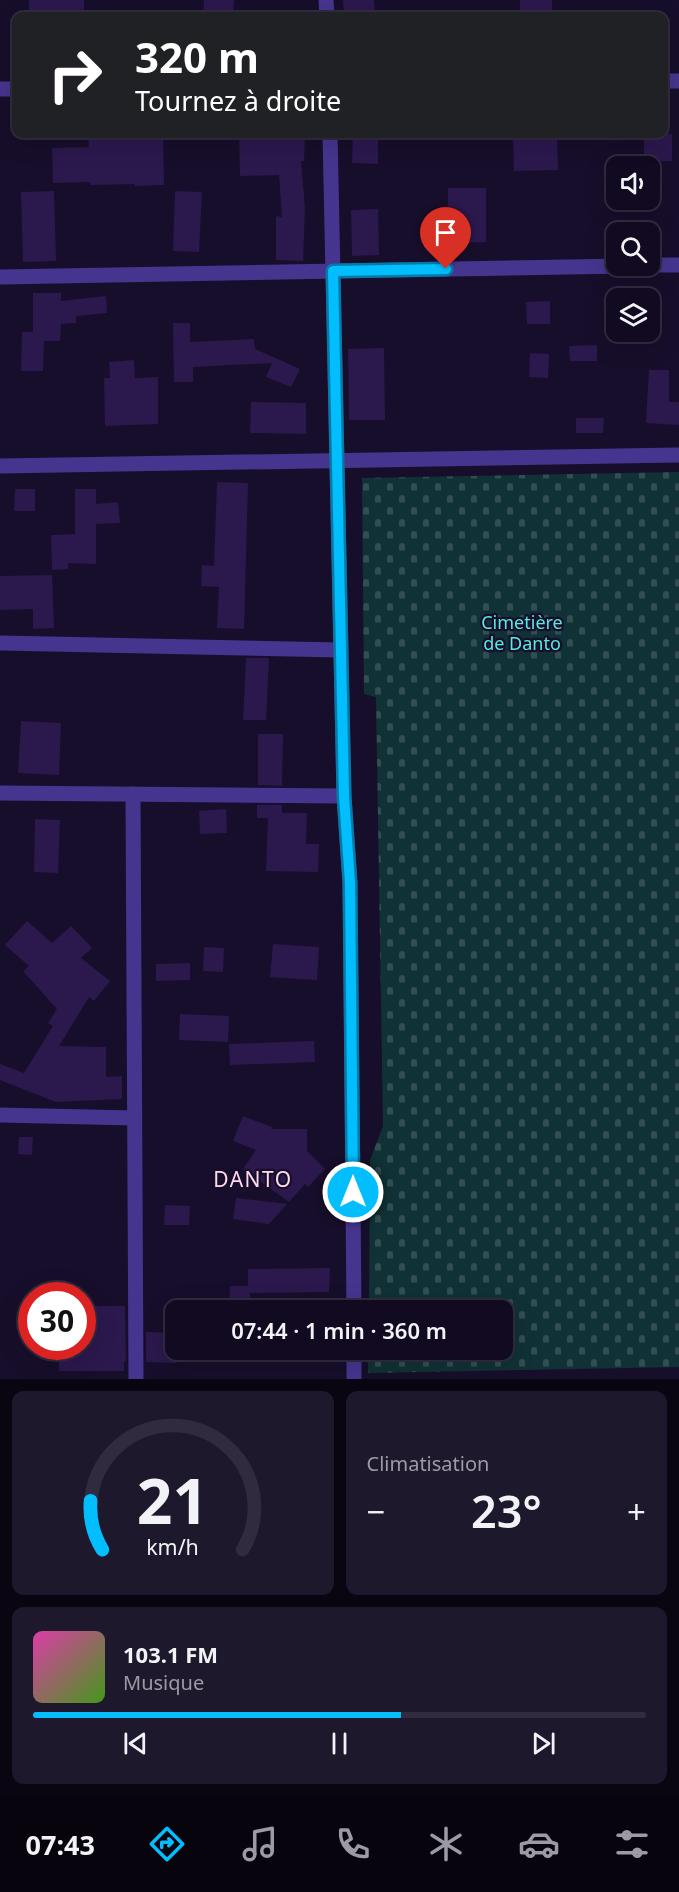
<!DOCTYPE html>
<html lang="fr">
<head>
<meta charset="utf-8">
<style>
  :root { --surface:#110a20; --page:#1e182d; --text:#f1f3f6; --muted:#9c9aa5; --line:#302b3e; --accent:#03beff }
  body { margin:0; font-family:"Noto Sans",sans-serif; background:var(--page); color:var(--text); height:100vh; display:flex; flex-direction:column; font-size:22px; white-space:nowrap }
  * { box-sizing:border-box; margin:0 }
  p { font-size:20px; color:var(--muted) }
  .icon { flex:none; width:33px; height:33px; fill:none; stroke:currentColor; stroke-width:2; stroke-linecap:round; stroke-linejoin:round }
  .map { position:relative; height:1379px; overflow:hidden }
  .sheet { display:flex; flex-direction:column; gap:12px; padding:12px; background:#090612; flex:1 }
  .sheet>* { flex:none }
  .banner { position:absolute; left:12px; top:12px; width:656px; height:126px; border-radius:12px; box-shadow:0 6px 24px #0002,0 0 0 2px var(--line); background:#202124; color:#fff; overflow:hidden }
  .tools { position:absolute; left:606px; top:156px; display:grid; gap:12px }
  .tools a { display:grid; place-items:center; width:54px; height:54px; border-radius:12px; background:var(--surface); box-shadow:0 6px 24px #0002,0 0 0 2px var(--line); font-size:30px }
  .speed { position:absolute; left:18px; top:1282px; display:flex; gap:12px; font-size:30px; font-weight:700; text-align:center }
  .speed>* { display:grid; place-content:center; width:78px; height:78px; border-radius:50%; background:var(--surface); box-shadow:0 6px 24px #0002,0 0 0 2px var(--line); line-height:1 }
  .speed .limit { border:9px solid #d22; background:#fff; color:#111 }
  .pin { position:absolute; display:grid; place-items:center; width:51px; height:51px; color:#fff; margin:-62px -26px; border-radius:50% 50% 50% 0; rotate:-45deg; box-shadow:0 0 6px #0007 }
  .pin .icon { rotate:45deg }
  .me { position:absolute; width:66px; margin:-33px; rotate:0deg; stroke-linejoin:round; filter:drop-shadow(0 0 4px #0008) }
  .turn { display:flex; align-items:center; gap:21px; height:126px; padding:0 24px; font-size:27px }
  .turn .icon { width:78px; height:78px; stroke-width:2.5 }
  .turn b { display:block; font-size:42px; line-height:51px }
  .big { font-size:45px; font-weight:600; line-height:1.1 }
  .sheet .widget { flex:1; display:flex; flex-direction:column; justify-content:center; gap:9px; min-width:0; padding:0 21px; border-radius:12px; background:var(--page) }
  .sheet .dial { align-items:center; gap:0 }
  .dial svg { height:156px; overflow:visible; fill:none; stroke:var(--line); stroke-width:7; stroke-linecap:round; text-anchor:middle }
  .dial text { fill:var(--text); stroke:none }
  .song { display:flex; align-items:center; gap:18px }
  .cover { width:72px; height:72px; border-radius:9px; background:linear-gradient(135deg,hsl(320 70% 55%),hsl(100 70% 35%)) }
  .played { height:6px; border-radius:3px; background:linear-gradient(90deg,var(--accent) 60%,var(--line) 60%) }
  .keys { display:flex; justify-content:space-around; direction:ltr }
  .heat { display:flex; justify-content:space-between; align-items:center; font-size:33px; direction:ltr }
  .sheet .tiles { flex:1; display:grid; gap:12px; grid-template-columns:1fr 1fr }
  .widget:last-child { grid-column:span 2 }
  .trip { position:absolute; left:165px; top:1300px; width:348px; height:60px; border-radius:12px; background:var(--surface); box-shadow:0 6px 24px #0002,0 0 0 2px var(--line); font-weight:600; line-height:60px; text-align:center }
  .tab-bar { display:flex; height:96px; justify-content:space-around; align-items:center; background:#07040d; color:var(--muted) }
  .tab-bar .icon { width:42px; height:42px }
  .tab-bar .selected { color:var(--accent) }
  .tab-bar b { font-size:27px; color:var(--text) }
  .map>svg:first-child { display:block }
  .cemetery { fill:url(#cemetery-stones) }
  .building { fill:#2b184d }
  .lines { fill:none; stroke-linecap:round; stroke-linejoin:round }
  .minor { stroke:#46358e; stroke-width:15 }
  .route-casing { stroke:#027ca6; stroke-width:15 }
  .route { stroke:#03beff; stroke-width:10 }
  .labels { text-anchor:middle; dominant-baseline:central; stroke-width:4.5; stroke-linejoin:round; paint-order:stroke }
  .park-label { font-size:18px; fill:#57ebde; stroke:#170e2b }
  .quarter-label { font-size:21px; letter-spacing:1.5px; fill:#ffd9eb; stroke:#170e2b }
</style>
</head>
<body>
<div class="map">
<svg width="679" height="1379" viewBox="0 0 679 1379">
  <defs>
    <pattern id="cemetery-stones" width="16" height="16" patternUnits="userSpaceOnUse" patternTransform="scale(1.5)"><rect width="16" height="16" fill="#103135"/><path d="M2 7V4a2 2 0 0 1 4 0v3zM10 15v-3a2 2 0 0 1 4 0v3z" fill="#324e53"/></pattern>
  </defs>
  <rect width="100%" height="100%" fill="#170e2b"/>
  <polygon class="cemetery" points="679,472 679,1367 368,1373 368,1350 502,1350 502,1311 369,1311 370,1160 383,1126 376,697 364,694 362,478"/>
  <g class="building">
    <rect x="29" y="0" width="55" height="16"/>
    <polygon points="204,0 234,0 233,16 203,16"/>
    <polygon points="343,0 374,0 375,16 344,16"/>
    <rect x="520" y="0" width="32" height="16"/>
    <polygon points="88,134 163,134 164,185 135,186 135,184 90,185 90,182 53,183 52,148 89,147"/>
    <polygon points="239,134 305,134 304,161 301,161 305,208 303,261 276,260 276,216 282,217 279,175 240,176"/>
    <polygon points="353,134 378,134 378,164 352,163"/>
    <polygon points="513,134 557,134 558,170 514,171"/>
    <polygon points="644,134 672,134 672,161 644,162"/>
    <polygon points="448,188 486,188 486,242 448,243"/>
    <polygon points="54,191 56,261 23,262 21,192"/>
    <polygon points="175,191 202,192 199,252 173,251"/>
    <polygon points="378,209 379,255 352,256 351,210"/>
    <polygon points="33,293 61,293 61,301 106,296 107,313 76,316 76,323 61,324 60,341 44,341 43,371 21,371 22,332 33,332"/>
    <polygon points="550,301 550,324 527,324 526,302"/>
    <polygon points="173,323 190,323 190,342 254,339 255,349 300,369 291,387 266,377 272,363 193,367 193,382 174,382"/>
    <polygon points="597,345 597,361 570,361 569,346"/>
    <polygon points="384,348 385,420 349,420 348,349"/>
    <polygon points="530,353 549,354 548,378 529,377"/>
    <polygon points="134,360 135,378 158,377 158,424 105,426 104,378 110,378 109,362"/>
    <polygon points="649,370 669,370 669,402 679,402 679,425 646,423"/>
    <polygon points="251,402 306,403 306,434 250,433"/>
    <polygon points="576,418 604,418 603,433 576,433"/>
    <polygon points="217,482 248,483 244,629 217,628 219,587 201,586 202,565 214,566"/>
    <polygon points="15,489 35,489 35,511 14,511"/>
    <polygon points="75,489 96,489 96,504 118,502 120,523 96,524 96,564 68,563 68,569 52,570 51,535 75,534"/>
    <polygon points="52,575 54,628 33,629 33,609 0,610 0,576"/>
    <polygon points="246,658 269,658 266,720 243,720"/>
    <polygon points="21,721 61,723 59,775 18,773"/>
    <polygon points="258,734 283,734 282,786 258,785"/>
    <polygon points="257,805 282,805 282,813 307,813 306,844 319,844 318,872 266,871 268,818 257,818"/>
    <polygon points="226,809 227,833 200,834 199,811"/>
    <polygon points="35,819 60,820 58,873 34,872"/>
    <polygon points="27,921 52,943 71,926 92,948 81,958 110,981 94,1001 89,997 59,1046 106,1047 106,1077 122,1076 122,1099 56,1102 0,1080 0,1064 24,1073 53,1026 48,1023 57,1009 23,971 29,966 5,945"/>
    <polygon points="273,944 319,947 317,980 270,977"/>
    <polygon points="204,947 224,948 223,972 203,971"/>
    <polygon points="190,963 190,980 156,981 156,964"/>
    <polygon points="180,1014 229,1016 228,1042 179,1040"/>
    <polygon points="314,1041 315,1062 230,1065 229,1044"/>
    <polygon points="243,1116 272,1127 271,1129 307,1129 307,1151 325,1169 308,1187 305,1184 289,1202 243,1169 256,1150 233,1141"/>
    <polygon points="19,1137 33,1137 32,1155 18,1154"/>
    <polygon points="236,1198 287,1204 269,1224 233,1219"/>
    <polygon points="165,1205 190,1206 189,1225 164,1225"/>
    <polygon points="330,1268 329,1292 250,1293 250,1311 229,1311 230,1286 248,1286 248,1269"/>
    <polygon points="82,1306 125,1306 126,1361 124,1361 124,1371 59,1371 59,1347 82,1347"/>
    <polygon points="146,1332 176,1333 176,1363 146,1362"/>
  </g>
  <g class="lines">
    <g class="minor">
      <polyline points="326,0 327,16"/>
      <polyline points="663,81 679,81"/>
      <polyline points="0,89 16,89"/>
      <polyline points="330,134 344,796 350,883 354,1311"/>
      <polyline points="650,265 679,265"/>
      <polyline points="0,277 626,266"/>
      <polyline points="0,466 679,455"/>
      <polyline points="0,643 341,650"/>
      <polyline points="0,793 344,796"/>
      <polyline points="133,794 136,1379"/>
      <polyline points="0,1115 134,1118"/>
      <polyline points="354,1350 354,1379"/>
    </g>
  </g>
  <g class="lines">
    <g class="route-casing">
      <polyline id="route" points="353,1192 350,883 344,796 333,271 446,269"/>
    </g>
    <use href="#route" class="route"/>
  </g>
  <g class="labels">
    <g class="park-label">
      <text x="522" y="622">Cimetière<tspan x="522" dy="21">de Danto</tspan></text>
    </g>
    <g class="quarter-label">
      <text x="253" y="1179">DANTO</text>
    </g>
  </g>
</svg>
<div class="tools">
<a><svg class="icon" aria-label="sound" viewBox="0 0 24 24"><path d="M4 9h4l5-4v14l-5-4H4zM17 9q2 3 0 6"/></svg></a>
<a><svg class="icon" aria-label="search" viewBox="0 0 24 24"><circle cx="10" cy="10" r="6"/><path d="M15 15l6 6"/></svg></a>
<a><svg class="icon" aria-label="layers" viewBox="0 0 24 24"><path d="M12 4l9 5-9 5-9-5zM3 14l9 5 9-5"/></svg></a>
</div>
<div class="speed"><div class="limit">30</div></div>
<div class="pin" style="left:446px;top:269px;background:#d93025"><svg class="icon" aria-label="arrive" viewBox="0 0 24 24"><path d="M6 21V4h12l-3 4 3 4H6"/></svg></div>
<svg class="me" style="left:353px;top:1192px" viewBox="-20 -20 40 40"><circle r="17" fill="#03beff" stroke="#fff" stroke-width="3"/><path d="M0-11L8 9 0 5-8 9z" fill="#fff"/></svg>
<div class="trip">07:44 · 1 min · 360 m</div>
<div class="banner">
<div class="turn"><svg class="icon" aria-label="right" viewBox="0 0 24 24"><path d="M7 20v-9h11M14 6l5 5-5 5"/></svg><div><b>320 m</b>Tournez à droite</div></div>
</div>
</div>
<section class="sheet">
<div class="tiles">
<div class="widget dial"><svg viewBox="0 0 100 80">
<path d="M14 69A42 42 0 1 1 86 69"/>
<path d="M14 69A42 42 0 0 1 8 44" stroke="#03beff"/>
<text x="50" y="56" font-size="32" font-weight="700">21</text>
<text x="50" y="72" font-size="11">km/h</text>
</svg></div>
<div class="widget"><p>Climatisation</p>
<div class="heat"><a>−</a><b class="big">23°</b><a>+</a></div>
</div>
<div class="widget">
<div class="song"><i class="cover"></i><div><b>103.1 FM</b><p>Musique</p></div></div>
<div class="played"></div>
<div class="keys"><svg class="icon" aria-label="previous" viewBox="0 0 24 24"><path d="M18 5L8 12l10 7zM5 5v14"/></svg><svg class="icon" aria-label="pause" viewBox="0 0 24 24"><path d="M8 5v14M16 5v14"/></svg><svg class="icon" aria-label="next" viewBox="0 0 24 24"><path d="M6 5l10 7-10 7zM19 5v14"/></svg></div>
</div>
</div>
</section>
<nav class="tab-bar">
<b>07:43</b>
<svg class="icon selected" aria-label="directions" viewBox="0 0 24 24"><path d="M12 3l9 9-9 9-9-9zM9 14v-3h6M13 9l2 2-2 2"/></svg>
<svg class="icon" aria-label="music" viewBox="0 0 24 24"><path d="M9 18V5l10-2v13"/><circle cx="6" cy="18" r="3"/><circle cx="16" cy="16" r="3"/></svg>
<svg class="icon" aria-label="phone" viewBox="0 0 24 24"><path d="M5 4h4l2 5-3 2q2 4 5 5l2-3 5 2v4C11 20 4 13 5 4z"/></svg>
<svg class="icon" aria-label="climate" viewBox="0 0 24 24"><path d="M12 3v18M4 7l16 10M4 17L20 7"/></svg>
<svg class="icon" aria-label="car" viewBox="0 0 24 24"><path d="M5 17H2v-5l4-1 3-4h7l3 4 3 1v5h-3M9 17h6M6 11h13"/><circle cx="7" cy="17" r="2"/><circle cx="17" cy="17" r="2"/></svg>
<svg class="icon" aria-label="filters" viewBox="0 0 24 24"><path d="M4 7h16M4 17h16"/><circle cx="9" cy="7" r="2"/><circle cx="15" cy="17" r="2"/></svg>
</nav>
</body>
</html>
